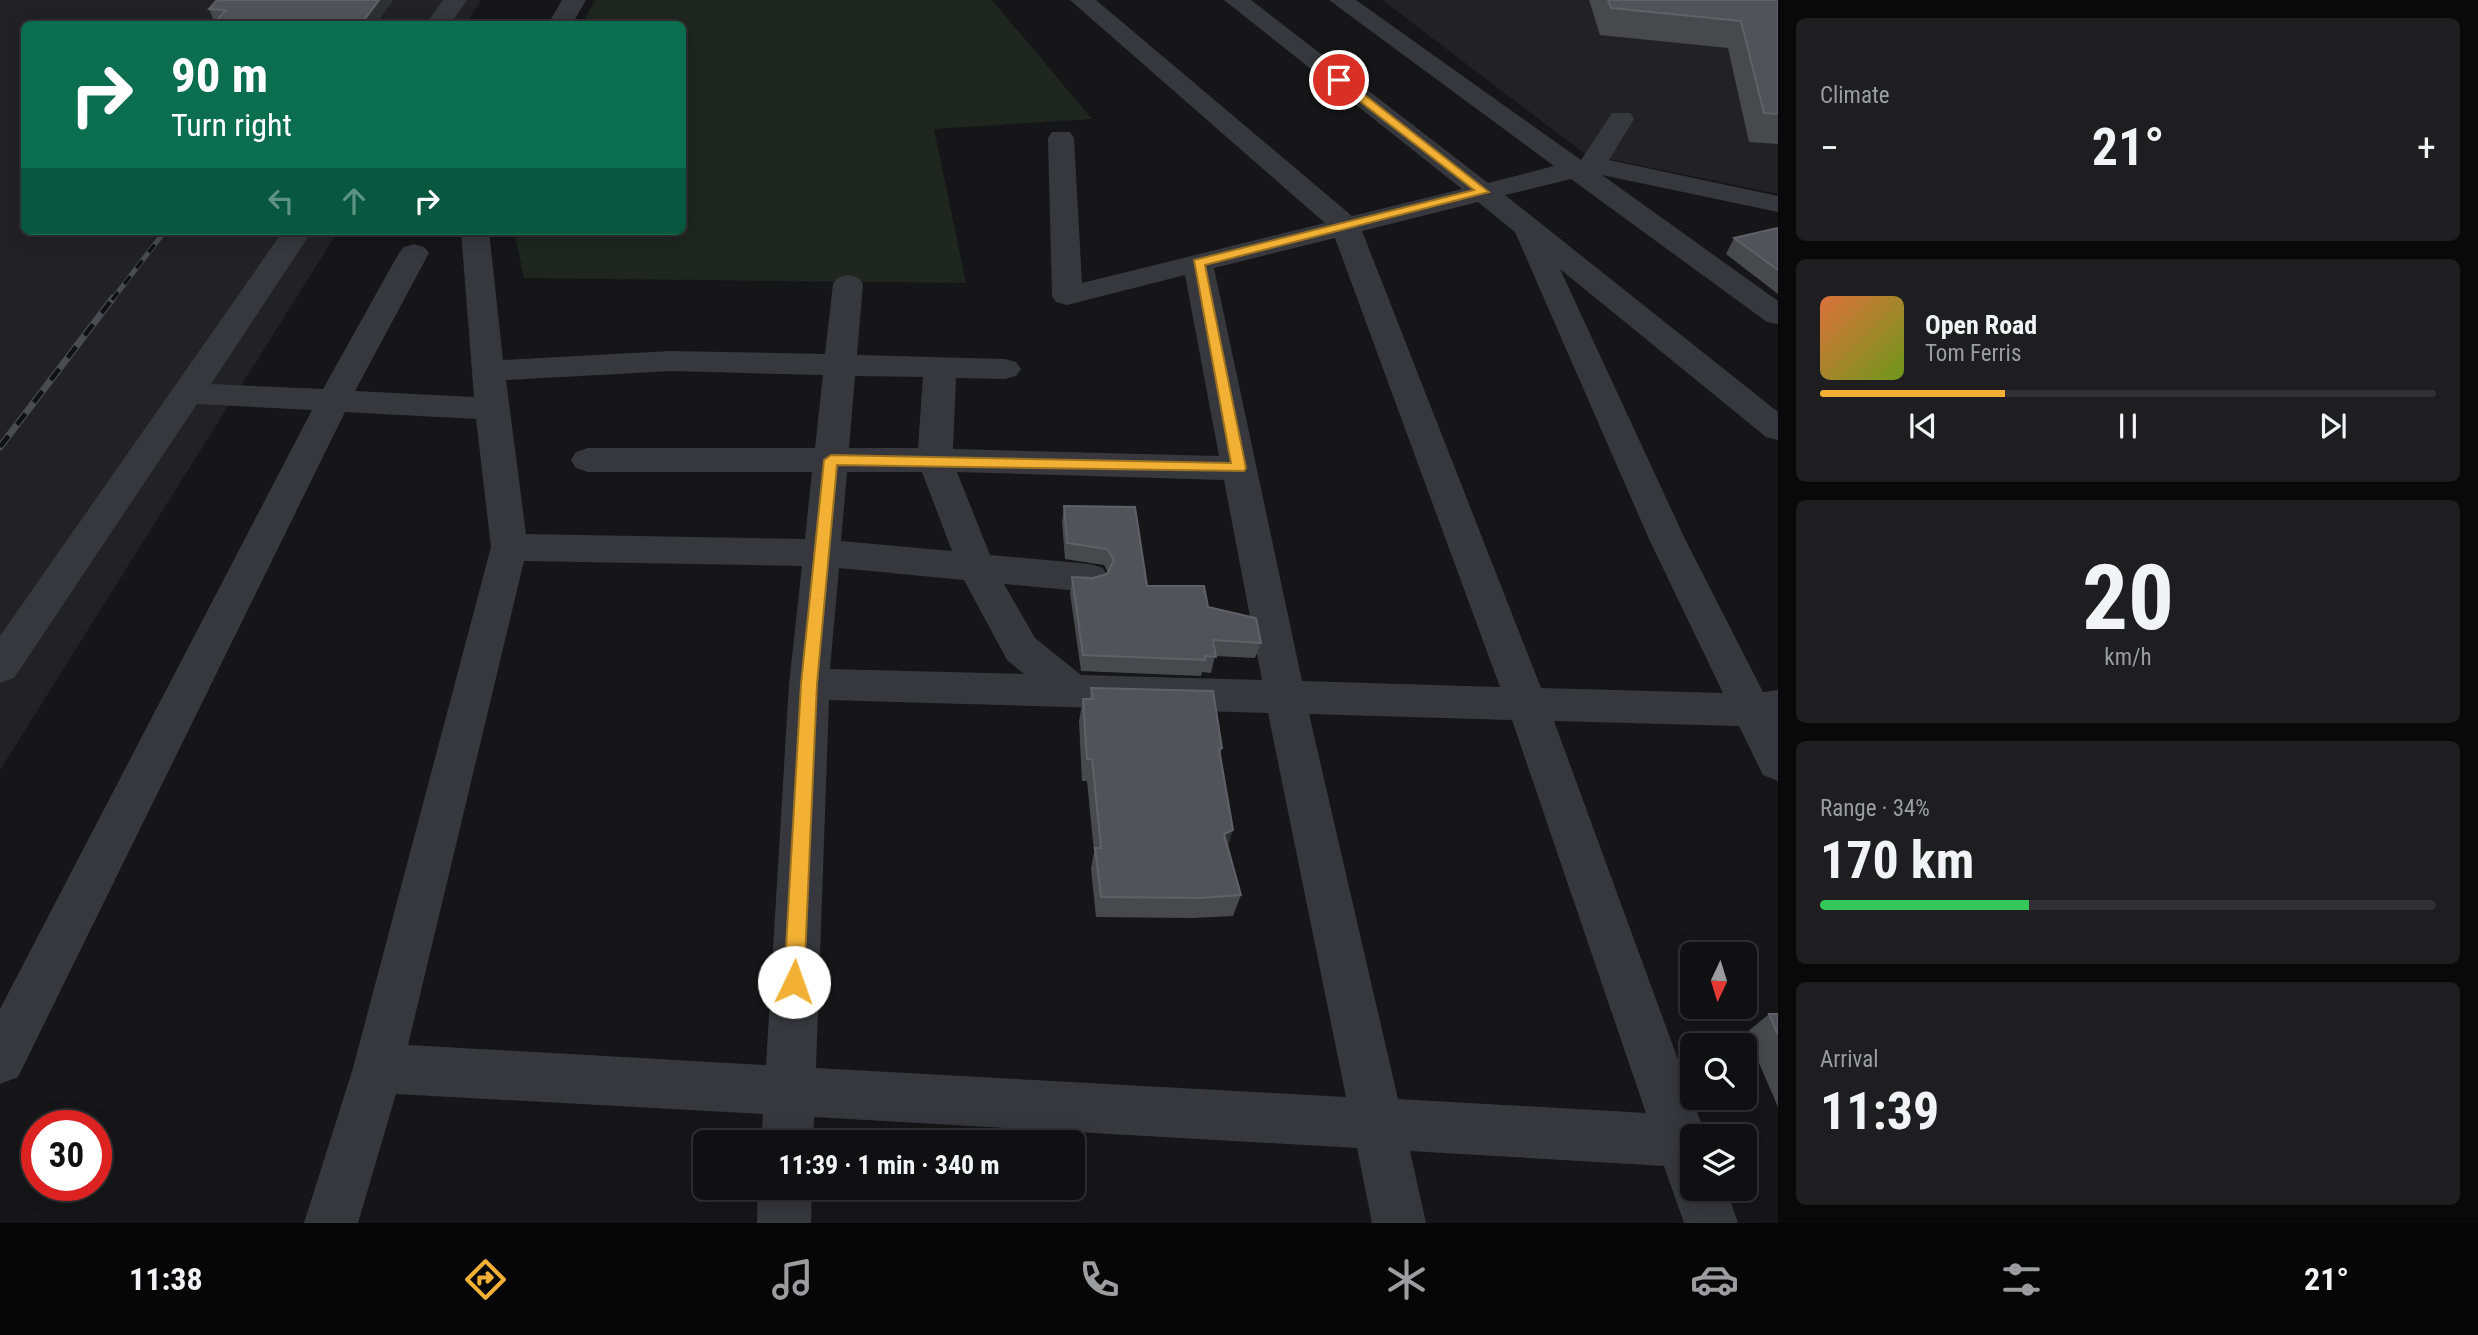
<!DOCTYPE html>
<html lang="en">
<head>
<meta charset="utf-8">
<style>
  :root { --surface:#101012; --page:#1e1e20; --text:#f1f3f6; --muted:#9c9d9f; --line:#303032; --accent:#f2b134 }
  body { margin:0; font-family:"Roboto Condensed",sans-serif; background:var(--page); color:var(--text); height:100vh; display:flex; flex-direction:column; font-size:26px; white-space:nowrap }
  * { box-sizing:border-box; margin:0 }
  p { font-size:23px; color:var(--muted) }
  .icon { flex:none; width:38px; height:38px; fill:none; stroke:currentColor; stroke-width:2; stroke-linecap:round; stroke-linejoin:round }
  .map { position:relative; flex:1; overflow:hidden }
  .drawer { display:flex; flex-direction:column; gap:18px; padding:18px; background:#09090a; width:700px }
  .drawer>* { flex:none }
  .hud { position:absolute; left:21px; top:21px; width:665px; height:214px; border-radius:10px; box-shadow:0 4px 18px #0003,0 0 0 2px var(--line); background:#0b6e4f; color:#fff; overflow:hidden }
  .needle { width:46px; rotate:184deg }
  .buttons { position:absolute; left:1680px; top:942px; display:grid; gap:14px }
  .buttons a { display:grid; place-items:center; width:77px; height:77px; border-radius:10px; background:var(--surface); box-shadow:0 4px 18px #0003,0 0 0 2px var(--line); font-size:35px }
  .speed { position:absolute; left:21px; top:1110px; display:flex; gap:14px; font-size:35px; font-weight:700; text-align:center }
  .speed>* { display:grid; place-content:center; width:91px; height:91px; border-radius:50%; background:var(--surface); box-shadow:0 4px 18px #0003,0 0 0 2px var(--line); line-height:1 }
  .speed .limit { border:10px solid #d22; background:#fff; color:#111 }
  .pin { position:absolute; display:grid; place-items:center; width:60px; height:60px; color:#fff; margin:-30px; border:4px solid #fff; border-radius:50%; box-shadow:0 2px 7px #0007 }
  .me { position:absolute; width:77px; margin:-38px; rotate:3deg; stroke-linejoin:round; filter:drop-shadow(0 0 5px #0008) }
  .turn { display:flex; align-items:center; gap:24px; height:147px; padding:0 35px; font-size:32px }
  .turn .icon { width:91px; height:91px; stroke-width:2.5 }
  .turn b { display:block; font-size:49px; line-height:60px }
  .lanes { display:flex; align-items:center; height:66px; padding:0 35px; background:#0003; justify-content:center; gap:35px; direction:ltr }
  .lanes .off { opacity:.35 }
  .big { font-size:52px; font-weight:700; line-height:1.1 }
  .drawer .widget { flex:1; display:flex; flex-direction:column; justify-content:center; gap:10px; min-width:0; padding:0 24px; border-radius:10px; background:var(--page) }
  .drawer .dial { align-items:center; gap:0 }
  .dial b { font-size:91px; line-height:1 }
  .song { display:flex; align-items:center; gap:21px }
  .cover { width:84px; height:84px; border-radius:10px; background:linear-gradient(135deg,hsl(20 70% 55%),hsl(80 70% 35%)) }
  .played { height:7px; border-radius:4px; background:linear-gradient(90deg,var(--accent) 30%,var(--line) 30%) }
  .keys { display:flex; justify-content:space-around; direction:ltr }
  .heat { display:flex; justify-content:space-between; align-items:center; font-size:38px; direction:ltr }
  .charge { height:10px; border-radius:5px; background:linear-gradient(90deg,#34c759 34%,var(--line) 0) }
  .trip { position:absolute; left:693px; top:1130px; width:392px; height:70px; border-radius:10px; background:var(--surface); box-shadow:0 4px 18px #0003,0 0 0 2px var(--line); font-weight:700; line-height:70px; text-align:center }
  .tab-bar { display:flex; height:112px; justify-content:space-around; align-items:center; background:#060607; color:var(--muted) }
  .tab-bar .icon { width:49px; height:49px }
  .tab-bar .selected { color:var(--accent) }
  .tab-bar b { font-size:32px; color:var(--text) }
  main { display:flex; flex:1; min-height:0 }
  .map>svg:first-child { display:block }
  .built { fill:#222225 }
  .green { fill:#1e261f }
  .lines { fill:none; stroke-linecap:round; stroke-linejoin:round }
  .minor { fill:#37383d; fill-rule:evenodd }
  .rail-far1-casing { stroke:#4a4c52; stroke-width:5 }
  .rail-casing { stroke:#4a4c52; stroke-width:7 }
  .rail-far1 { stroke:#111113; stroke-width:3.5; stroke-dasharray:10; stroke-linecap:butt }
  .rail { stroke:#111113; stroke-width:4.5; stroke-dasharray:14; stroke-linecap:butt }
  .wall { fill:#47494d }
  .shaded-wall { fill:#2f3033 }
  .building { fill:#525359; stroke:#5f6168; stroke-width:2 }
  .route { fill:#f2b134; stroke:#9d7322; stroke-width:2 }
</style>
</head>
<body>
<main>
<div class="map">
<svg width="1778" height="1223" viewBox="0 0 1778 1223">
  <rect width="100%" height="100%" fill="#161618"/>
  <g class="built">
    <polygon points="0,0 481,0 466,24 24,24 24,231 338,231 0,770"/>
    <polygon points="1382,0 1703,0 1778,9 1778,194 1585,154"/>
  </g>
  <polygon class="green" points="596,0 992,0 1092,119 934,129 966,283 524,278 514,231 682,231 682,24 581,24"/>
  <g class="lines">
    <g class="minor">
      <polygon points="443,0 467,0 450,24 426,24"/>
      <polygon points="562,0 586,0 572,24 548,24"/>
      <path d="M 1070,0 L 1096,0 L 1352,216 L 1462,189 L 1224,0 L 1251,0 L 1488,183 L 1554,166 L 1329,0 L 1356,0 L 1581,160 L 1612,113 L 1630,113 L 1634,119 L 1609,160 L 1778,196 L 1778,212 L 1602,175 L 1778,301 L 1778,324 L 1767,322 L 1571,179 L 1505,195 L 1778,412 L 1778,440 L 1766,437 L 1560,269 L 1685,539 L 1763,692 L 1778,690 L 1778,781 L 1763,775 L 1739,726 L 1554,721 L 1706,1136 L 1692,1136 L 1692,1188 L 1726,1188 L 1738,1223 L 1684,1223 L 1664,1166 L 1410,1151 L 1426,1223 L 1372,1223 L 1357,1148 L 814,1117 L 813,1143 L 761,1143 L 763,1114 L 396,1094 L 358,1223 L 304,1223 L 353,1068 L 491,547 L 476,419 L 345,412 L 18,1077 L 0,1084 L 0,1009 L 312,410 L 197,404 L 14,678 L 0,683 L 0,636 L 283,231 L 312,231 L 211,384 L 323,389 L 399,253 L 404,247 L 414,244 L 424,247 L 429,253 L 355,391 L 474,397 L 461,231 L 489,231 L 503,360 L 671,351 L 825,354 L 833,284 L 837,278 L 848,275 L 859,278 L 863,284 L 857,355 L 1005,359 L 1016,362 L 1021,369 L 1016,376 L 1005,379 L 956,378 L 953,449 L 1219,456 L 1185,275 L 1067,305 L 1056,302 L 1052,296 L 1048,138 L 1052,132 L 1070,132 L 1074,138 L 1082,283 L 1325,223 ZM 1478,202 L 1515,232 L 1649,539 L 1723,693 L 1541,688 L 1362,231 ZM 1335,238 L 1500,687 L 1302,681 L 1214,268 ZM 671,371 L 823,375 L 815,448 L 588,448 L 576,452 L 571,460 L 576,468 L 588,472 L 812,472 L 805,539 L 526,534 L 506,380 ZM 855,376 L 923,377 L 918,448 L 849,448 ZM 847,472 L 922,472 L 952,551 L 841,541 ZM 957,472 L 1224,480 L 1262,680 L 1081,675 L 1035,638 L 1004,584 L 1090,592 L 1103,588 L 1109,578 L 1103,568 L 1090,564 L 990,555 ZM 524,561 L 802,566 L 789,684 L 766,1065 L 408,1045 ZM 839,568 L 964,580 L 1007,660 L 1024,674 L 830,669 ZM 829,700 L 1268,713 L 1346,1097 L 816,1068 ZM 1309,714 L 1512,720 L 1646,1113 L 1398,1099 Z"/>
      <polygon points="758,1188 812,1188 811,1223 757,1223"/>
    </g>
    <g class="rail-far1-casing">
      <polyline id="rail-far1" points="112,300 165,231"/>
    </g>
    <g class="rail-casing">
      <polyline id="rail" points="0,447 113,298"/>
    </g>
    <use href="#rail-far1" class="rail-far1"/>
    <use href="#rail" class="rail"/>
  </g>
  <g class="wall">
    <polygon points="217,0 393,0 376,24 215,24 209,9"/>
    <polygon points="1589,0 1778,0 1778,144 1749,142 1728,48 1600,35"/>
    <polygon points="1778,229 1778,294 1726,254 1734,238"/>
    <polygon points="1064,506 1147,586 1208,607 1261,643 1255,658 1215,656 1211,673 1202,672 1201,676 1081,671 1070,593 1072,577 1093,578 1107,574 1108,572 1104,565 1065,559 1062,522"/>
    <polygon points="1091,688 1222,748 1220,755 1228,847 1241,895 1233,916 1193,918 1096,917 1091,869 1094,852 1087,781 1082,781 1079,721 1083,699 1089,699"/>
    <polygon points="1769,1014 1778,1014 1778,1107 1746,1033"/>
  </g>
  <g class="shaded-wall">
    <polygon points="379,0 393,0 376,24 361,24"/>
    <polygon points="1233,830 1226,852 1224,834"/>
  </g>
  <g class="building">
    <polygon points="217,0 379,0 361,24 312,24 216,21 226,10 209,9"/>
    <polygon points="1608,0 1778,0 1778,114 1764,113 1741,21 1611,8"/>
    <polygon points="1777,228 1778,229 1778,270 1734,238"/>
    <polygon points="1064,506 1135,507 1147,586 1204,586 1208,607 1256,618 1261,643 1213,640 1216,657 1205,656 1205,660 1083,655 1072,577 1093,578 1107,574 1114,560 1107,549 1067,543"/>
    <polygon points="1091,688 1213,691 1222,748 1219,749 1233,830 1224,834 1241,895 1201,898 1101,897 1095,848 1101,848 1092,759 1087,759 1083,699 1093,699"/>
    <polygon points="1769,1014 1778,1014 1778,1035"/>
  </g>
  <polygon class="route" points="1335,78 1343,78 1489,192 1205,265 1246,468 1244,471 837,465 817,684 804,982 801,989 794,992 787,989 784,982 801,684 824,460 831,455 1231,463 1194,260 1474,190 1335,82"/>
</svg>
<div class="buttons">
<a><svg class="needle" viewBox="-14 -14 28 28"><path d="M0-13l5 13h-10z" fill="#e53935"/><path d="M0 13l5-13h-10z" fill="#9c9d9f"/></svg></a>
<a><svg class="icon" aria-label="search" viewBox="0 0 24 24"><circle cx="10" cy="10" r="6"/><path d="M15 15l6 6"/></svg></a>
<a><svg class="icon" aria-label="layers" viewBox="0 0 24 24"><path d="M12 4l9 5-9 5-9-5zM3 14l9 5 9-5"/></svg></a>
</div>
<div class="speed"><div class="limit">30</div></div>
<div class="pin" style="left:1339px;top:80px;background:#d93025"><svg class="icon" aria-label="arrive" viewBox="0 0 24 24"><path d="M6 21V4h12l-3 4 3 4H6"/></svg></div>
<svg class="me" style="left:794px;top:982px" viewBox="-20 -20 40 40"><circle r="19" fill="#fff"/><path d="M0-13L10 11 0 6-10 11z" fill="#f2b134"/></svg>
<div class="trip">11:39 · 1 min · 340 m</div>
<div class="hud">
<div class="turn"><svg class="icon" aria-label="right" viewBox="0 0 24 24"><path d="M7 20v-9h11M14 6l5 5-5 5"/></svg><div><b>90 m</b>Turn right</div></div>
<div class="lanes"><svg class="icon off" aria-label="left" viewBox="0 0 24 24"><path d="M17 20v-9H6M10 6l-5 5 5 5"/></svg><svg class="icon off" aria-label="ahead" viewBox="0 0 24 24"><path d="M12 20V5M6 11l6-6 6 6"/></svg><svg class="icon" aria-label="right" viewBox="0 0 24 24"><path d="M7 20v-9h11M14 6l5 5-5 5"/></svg></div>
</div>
</div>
<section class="drawer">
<div class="widget"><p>Climate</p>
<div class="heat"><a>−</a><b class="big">21°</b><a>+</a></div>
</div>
<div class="widget">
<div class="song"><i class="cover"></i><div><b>Open Road</b><p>Tom Ferris</p></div></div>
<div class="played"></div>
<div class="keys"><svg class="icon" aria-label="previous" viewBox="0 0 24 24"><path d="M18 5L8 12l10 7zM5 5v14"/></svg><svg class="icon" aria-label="pause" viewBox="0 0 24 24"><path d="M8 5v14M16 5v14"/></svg><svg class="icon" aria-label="next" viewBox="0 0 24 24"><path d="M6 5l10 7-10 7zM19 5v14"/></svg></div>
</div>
<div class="widget dial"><b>20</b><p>km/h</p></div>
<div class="widget"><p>Range · 34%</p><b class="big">170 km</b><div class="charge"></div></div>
<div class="widget"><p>Arrival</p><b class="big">11:39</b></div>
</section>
</main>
<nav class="tab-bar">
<b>11:38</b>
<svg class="icon selected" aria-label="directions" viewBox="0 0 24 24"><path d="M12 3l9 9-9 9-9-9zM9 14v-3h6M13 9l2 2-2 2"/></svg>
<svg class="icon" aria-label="music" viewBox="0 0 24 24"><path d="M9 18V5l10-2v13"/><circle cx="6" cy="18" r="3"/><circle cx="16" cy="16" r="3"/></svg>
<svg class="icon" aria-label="phone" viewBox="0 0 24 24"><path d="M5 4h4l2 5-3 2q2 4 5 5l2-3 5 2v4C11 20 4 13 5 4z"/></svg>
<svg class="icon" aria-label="climate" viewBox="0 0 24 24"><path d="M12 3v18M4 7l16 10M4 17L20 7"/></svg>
<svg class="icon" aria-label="car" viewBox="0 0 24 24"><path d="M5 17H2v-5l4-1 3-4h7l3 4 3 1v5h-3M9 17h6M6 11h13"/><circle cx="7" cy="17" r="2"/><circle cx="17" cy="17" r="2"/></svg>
<svg class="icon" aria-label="filters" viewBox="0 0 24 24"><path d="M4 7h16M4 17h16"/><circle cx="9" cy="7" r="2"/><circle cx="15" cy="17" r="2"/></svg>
<b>21°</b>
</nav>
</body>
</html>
